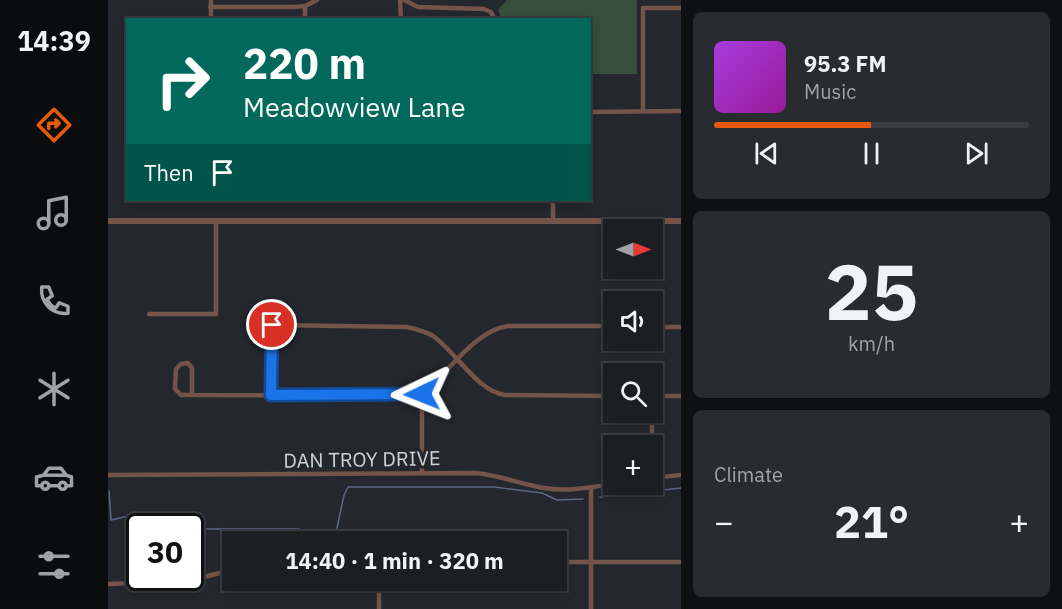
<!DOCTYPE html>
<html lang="en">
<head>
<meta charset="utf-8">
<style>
  :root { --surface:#1b1e22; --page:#282b2f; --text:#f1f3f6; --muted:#a0a2a5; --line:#393c40; --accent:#ea580c }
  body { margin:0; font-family:"IBM Plex Sans",sans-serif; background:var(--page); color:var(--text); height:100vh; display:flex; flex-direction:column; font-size:22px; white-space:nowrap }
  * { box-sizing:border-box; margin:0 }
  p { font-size:20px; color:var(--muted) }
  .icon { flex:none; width:33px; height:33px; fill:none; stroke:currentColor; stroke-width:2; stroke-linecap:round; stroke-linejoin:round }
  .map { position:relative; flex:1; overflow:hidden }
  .side { display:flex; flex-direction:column; gap:12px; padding:12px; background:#0f1013; width:381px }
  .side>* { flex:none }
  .banner { position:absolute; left:18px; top:18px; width:465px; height:183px; border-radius:0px; box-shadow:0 3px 9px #0003,0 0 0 2px var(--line); background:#00695c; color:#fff; overflow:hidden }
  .needle { width:39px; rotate:90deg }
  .controls { position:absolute; left:495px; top:219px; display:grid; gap:12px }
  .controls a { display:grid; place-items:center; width:60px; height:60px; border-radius:0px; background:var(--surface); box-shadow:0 3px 9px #0003,0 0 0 2px var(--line); font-size:30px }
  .speed { position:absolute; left:18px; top:513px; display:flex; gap:12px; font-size:30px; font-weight:700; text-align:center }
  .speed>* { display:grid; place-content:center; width:78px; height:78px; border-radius:50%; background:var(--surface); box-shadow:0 3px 9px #0003,0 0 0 2px var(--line); line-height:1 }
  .speed .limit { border:3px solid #111; border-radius:9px; background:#fff; color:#111 }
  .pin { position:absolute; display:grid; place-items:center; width:51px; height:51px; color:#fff; margin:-26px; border:3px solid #fff; border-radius:50%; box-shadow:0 2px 6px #0007 }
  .me { position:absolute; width:66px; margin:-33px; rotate:268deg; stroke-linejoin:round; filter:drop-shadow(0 0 4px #0008) }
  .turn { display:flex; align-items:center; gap:21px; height:126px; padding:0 18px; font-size:27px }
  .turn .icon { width:78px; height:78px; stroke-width:2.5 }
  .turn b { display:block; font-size:42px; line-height:51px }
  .then { display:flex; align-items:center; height:57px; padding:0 18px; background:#0003; gap:12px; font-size:22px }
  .big { font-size:45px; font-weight:800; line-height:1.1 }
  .side .card { flex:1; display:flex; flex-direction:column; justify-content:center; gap:9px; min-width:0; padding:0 21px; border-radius:9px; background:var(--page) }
  .side .dial { align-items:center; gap:0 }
  .dial b { font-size:78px; line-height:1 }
  .song { display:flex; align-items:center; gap:18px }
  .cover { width:72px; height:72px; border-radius:9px; background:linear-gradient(135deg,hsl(280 70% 55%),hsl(300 70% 35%)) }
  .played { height:6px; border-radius:3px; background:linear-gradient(90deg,var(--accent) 50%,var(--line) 50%) }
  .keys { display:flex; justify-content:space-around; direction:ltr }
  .heat { display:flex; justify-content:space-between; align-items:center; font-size:33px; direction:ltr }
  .trip { position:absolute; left:114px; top:531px; width:345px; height:60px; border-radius:0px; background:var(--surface); box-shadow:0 3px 9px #0003,0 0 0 2px var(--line); font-weight:800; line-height:60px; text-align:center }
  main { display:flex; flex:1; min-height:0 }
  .dock { display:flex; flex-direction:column; width:108px; justify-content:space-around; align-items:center; background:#0b0c0e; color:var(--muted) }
  .dock .icon { width:42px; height:42px }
  .dock .selected { color:var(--accent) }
  .dock b { font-size:27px; color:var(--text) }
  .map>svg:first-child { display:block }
  .green { fill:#384e3d }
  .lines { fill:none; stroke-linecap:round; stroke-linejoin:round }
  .stream { stroke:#596782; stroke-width:1.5 }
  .minor { stroke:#745349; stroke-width:4.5 }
  .tertiary { stroke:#745349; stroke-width:6 }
  .route-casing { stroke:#114b97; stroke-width:15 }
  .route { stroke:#1a73e8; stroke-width:10 }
  .labels { text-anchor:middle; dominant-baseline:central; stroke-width:6; stroke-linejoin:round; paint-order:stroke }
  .street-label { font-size:20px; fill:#d0d2d6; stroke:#24282e }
</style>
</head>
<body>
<main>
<nav class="dock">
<b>14:39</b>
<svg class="icon selected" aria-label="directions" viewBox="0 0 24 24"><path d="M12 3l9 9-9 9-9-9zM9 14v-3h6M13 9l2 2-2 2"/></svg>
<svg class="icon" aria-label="music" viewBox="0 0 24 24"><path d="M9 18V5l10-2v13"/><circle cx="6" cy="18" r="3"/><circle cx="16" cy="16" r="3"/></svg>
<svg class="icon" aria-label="phone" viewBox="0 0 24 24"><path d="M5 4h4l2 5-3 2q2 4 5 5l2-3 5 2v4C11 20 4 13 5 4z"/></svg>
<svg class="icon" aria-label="climate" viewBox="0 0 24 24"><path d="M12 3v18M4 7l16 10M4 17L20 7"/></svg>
<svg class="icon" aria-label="car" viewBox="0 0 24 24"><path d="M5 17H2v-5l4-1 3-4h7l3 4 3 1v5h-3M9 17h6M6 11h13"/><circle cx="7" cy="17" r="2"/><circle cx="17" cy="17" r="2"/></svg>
<svg class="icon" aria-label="filters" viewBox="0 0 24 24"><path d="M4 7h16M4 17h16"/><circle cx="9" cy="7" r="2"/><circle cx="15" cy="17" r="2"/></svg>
</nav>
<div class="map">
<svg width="573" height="609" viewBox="0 0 573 609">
  <rect width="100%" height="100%" fill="#24282e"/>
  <polygon class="green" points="399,0 529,0 529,74 482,74 482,20 394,19 390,10"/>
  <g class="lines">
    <g class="stream">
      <polyline points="1,491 3,520 25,515 39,518 62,518 68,526"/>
      <polyline points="492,497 573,488"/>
      <polyline points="82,529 191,529 198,535 228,533 236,495 240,487 386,487 434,493 449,500 475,499"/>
    </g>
    <g class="minor">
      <polyline points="292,0 293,20"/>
      <polyline points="296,0 310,7 376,9 383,12 387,20"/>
      <polyline points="102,7 185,7 197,6 209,0"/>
      <polyline points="103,20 103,0"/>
      <polyline points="197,20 197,6"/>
      <polyline points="535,111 535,8 573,8"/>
      <polyline points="482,112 573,111"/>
      <polyline points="445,200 445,222"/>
      <polyline points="41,314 108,314 108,221"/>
      <polyline points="544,327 573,327"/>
      <path d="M 84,395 L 84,368 L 80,363 L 73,364 L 68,369 L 67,389 L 73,395 L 84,395 L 309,396 C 319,393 324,385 331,378 C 350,359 372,330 400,326 L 506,326"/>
      <path d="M 163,395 L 164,325 L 299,327 C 308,329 317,331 325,336 C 348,352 370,392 397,395 L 506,396"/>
      <polyline points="314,395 314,473"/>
      <polyline points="544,396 573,396"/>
      <polyline points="544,412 544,446"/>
      <polyline points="544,451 545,478"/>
      <path d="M 0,475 L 367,473 C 391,475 412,484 436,488 C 459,492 482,487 506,484"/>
      <polyline points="544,478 573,475"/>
      <polyline points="448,562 573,562"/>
      <polyline points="147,580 155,588 161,590 188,590 192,587 195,580"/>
      <polyline points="0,584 79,581 124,570"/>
      <polyline points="271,609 271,580"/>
      <polyline points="483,609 483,487"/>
    </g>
    <polyline class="tertiary" points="0,221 573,221"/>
  </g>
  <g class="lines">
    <g class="route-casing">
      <polyline id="route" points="164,325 163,395 314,394"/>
    </g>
    <use href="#route" class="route"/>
  </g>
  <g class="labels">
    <g class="street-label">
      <text transform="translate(254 459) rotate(-1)">DAN TROY DRIVE</text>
    </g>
  </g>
</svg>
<div class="controls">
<a><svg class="needle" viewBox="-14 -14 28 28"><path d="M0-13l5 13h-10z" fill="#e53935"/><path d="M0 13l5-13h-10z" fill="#a0a2a5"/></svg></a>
<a><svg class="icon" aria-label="sound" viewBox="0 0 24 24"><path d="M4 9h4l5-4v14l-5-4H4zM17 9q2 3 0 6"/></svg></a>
<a><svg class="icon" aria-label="search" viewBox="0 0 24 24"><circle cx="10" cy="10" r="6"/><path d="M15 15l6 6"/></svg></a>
<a>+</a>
</div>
<div class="speed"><div class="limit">30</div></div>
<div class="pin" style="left:164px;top:325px;background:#d93025"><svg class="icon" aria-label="arrive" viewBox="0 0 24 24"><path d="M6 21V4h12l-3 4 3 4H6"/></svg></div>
<svg class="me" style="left:314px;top:394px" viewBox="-20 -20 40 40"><path d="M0-17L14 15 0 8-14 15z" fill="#1a73e8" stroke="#fff" stroke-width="4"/></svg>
<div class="trip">14:40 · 1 min · 320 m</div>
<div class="banner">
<div class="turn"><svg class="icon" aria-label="right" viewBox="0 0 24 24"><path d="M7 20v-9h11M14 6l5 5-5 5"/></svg><div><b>220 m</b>Meadowview Lane</div></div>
<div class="then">Then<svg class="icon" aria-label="arrive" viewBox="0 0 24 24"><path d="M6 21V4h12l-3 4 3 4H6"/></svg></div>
</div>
</div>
<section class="side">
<div class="card">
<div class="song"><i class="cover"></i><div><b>95.3 FM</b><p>Music</p></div></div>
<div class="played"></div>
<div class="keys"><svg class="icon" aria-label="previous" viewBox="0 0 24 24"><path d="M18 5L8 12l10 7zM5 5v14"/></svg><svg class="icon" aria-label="pause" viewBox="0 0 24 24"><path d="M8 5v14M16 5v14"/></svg><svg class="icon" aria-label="next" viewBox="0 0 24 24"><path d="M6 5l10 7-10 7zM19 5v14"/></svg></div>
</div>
<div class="card dial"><b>25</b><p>km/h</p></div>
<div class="card"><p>Climate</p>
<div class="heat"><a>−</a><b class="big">21°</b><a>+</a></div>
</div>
</section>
</main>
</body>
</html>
